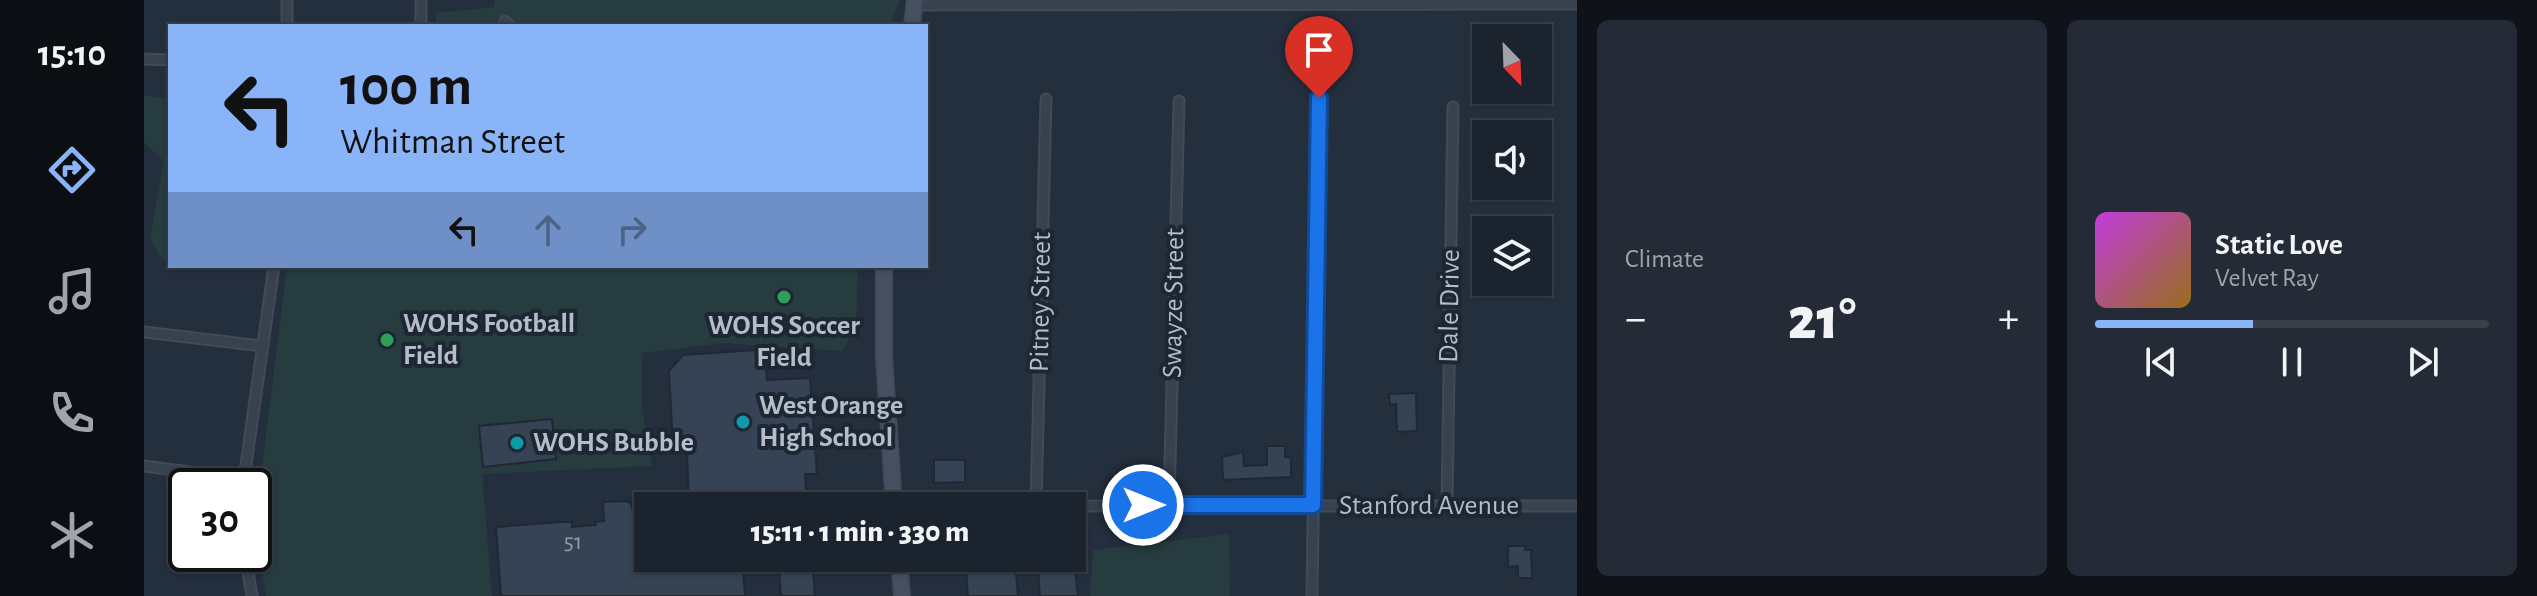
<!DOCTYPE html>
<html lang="en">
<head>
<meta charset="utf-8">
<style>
  :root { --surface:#1b232e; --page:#242b36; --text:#f1f3f6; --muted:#a0a4aa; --line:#39404a; --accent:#8ab4f8 }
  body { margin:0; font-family:"Alegreya Sans",sans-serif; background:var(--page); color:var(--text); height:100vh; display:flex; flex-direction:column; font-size:30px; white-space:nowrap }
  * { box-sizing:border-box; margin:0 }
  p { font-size:26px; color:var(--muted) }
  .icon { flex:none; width:44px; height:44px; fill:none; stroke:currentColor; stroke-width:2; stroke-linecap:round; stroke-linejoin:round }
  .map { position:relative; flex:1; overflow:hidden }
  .panel { display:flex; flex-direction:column; gap:20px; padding:20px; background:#0f1319; width:960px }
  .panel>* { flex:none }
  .top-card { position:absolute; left:24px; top:24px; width:760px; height:244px; border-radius:0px; box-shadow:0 2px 6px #0004,0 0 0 2px var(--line); background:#8ab4f8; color:#111; overflow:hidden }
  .needle { width:52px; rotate:157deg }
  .controls { position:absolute; left:1328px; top:24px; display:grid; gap:16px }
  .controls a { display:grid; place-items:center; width:80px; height:80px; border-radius:0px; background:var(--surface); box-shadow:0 2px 6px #0004,0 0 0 2px var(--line); font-size:40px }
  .speed { position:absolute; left:24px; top:468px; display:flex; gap:16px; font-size:40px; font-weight:700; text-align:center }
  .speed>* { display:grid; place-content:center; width:104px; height:104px; border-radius:50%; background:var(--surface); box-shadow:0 2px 6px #0004,0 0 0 2px var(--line); line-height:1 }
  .speed .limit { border:4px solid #111; border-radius:12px; background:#fff; color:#111 }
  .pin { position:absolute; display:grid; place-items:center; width:68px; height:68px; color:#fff; margin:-82px -34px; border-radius:50% 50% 50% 0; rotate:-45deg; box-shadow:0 0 8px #0007 }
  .pin .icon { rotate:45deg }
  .me { position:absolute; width:88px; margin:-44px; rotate:90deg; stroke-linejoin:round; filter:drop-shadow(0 0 6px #0008) }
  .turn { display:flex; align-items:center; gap:28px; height:168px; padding:0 40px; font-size:36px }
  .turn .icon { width:104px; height:104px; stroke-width:2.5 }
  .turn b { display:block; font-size:56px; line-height:68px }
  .lanes { display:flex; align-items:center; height:76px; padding:0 40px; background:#0003; justify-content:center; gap:40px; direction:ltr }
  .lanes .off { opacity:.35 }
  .big { font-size:60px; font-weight:800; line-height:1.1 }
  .panel .tile { flex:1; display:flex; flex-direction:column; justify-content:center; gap:12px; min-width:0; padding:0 28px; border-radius:12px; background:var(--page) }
  .song { display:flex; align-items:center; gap:24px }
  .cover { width:96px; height:96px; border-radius:12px; background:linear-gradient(135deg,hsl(290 70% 55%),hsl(40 70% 35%)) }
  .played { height:8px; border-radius:4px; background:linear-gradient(90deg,var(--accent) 40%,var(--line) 40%) }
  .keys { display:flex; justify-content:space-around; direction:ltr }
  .heat { display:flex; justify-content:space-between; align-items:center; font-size:44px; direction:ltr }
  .panel .tiles { flex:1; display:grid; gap:20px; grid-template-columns:repeat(2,1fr) }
  .trip { position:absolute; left:490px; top:492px; width:452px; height:80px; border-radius:0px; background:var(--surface); box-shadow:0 2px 6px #0004,0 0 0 2px var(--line); font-weight:800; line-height:80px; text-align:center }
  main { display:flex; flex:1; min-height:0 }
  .menu { display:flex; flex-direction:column; width:144px; justify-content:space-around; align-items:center; background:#0b0e12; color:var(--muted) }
  .menu .icon { width:56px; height:56px }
  .menu .current { color:var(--accent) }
  .menu b { font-size:36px; color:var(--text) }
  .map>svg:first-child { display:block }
  .green { fill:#263c3f }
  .building { fill:#364354; stroke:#1f2835; stroke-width:2 }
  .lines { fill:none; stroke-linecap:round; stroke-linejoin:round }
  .minor-casing { stroke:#414a57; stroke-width:13 }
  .secondary-casing { stroke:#414a57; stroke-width:18 }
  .minor { stroke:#38414e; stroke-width:9 }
  .secondary { stroke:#465061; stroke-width:14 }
  .route-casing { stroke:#114b97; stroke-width:20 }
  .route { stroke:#1a73e8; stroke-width:14 }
  .leisure-dot { fill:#2e9e5b; stroke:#1d2633; stroke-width:3 }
  .culture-dot { fill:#0f9aa8; stroke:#1d2633; stroke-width:3 }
  .labels { text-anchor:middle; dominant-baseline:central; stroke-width:8; stroke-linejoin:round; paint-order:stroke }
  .number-label { font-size:24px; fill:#929caa }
  .street-label { font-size:28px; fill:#b4bcc9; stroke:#1d2633 }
  .poi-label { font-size:28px; font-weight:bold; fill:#b4bcc9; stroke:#1d2633; text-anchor:start }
</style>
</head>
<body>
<main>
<nav class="menu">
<b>15:10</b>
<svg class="icon current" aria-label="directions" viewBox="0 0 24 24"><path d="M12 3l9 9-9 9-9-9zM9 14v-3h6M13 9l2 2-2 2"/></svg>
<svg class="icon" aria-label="music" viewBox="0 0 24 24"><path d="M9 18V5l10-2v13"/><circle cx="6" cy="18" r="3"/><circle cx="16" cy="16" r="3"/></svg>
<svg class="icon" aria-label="phone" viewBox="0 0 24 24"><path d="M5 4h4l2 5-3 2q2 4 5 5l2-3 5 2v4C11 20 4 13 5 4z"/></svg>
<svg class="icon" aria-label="climate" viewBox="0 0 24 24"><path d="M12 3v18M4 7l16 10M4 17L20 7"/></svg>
</nav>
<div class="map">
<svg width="1433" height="596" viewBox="0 0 1433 596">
  <rect width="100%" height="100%" fill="#242f3e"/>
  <g class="green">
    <polygon points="351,0 756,0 746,26 292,26 292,13 350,7"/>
    <polygon points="0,95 24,99 26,263 20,262 6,239 20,161 0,143"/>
    <polygon points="143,266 714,266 712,324 699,351 579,343 498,353 498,408 508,466 338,474 348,596 122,596 110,530"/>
    <polygon points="1085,534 1086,596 946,596 949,550"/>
  </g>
  <g class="building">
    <polygon points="612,350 621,358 623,380 666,378 673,474 661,474 663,506 545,506 543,453 531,441 528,428 525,371 539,355"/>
    <polygon points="1272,393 1273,431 1253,432 1252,404 1246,405 1245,394"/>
    <polygon points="408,419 412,459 339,467 335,426"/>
    <polygon points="1123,446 1141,446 1141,457 1147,458 1147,477 1079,480 1078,457 1099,452 1100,466 1123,465"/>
    <polygon points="790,460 821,460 821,482 790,483"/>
    <polygon points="481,501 487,503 488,509 504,508 504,558 598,558 601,596 357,596 352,527 417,522 428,522 428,527 452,525 451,522 460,521 459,502"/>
    <polygon points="1364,546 1381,546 1381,550 1387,550 1388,578 1374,578 1374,566 1364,567"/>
    <polygon points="634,558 668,558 671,596 637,596"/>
    <polygon points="821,558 871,558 874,596 824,596"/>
    <polygon points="893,558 930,558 934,596 896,596"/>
  </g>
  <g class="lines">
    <g class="minor-casing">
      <g id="minor">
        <polyline points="143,0 143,26"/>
        <polyline points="277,0 277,26"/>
        <polyline points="770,5 1433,4"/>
        <polyline points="361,21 366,26"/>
        <polyline points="0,59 26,60"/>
        <polyline points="0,332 119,346"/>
        <polyline points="0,466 100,479"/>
        <polyline points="99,486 130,266"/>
        <polyline points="892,505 902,99"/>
        <polyline points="1025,505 1035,101"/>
        <polyline points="849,506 1433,506"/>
        <polyline points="1303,506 1309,107"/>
        <polyline points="101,554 108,596"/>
        <polyline points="1168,596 1175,98"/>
      </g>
    </g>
    <g class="secondary-casing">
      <g id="secondary">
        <polyline points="768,26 771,0"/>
        <polyline points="740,266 740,357 750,506"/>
        <polyline points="755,558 758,596"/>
      </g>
    </g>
    <use href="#minor" class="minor"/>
    <use href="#secondary" class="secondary"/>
  </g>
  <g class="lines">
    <g class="route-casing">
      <polyline id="route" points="999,505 1169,505 1175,98"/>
    </g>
    <use href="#route" class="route"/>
  </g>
  <g class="leisure-dot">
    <circle cx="640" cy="297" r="8"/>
    <circle cx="243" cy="340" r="8"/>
  </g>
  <g class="culture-dot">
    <circle cx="599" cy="422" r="8"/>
    <circle cx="373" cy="443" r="8"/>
  </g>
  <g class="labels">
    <g class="number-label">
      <text x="429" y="542">51</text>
    </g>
    <g class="street-label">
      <text transform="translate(897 302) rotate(-89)">Pitney Street</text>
      <text transform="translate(1030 303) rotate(-89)">Swayze Street</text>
      <text transform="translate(1306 306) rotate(-89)">Dale Drive</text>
      <text x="1285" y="506">Stanford Avenue</text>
    </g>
    <g class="poi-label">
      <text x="259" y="324">WOHS Football<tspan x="259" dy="32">Field</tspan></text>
      <text x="640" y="326" text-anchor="middle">WOHS Soccer<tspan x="640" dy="32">Field</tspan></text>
      <text x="615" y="406">West Orange<tspan x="615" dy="32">High School</tspan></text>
      <text x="389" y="443">WOHS Bubble</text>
    </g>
  </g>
</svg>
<div class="controls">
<a><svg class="needle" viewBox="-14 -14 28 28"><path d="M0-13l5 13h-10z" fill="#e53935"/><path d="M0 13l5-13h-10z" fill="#a0a4aa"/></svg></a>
<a><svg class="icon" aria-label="sound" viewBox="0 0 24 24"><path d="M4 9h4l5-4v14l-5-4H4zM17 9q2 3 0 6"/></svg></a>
<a><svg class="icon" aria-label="layers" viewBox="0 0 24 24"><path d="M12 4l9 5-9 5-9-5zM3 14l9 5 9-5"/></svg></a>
</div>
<div class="speed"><div class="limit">30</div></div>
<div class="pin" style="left:1175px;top:98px;background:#d93025"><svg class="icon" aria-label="arrive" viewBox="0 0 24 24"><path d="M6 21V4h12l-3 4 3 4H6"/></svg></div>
<svg class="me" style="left:999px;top:505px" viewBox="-20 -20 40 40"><circle r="17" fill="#1a73e8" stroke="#fff" stroke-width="3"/><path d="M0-11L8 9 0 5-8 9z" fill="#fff"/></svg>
<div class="trip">15:11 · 1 min · 330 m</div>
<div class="top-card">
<div class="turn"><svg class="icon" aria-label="left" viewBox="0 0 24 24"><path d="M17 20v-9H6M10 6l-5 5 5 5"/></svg><div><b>100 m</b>Whitman Street</div></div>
<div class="lanes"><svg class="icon" aria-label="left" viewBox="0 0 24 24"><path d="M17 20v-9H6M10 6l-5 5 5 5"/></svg><svg class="icon off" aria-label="ahead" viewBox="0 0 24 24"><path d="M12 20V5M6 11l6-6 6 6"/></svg><svg class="icon off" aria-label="right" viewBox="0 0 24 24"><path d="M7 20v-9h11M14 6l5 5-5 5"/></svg></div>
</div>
</div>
<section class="panel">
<div class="tiles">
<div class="tile"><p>Climate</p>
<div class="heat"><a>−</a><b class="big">21°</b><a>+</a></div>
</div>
<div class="tile">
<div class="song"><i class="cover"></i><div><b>Static Love</b><p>Velvet Ray</p></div></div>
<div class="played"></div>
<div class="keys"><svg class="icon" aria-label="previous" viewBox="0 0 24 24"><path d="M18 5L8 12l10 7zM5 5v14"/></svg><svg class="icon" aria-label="pause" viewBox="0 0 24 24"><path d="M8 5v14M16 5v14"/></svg><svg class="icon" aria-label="next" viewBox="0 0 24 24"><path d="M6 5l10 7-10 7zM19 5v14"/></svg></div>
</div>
</div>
</section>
</main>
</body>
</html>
